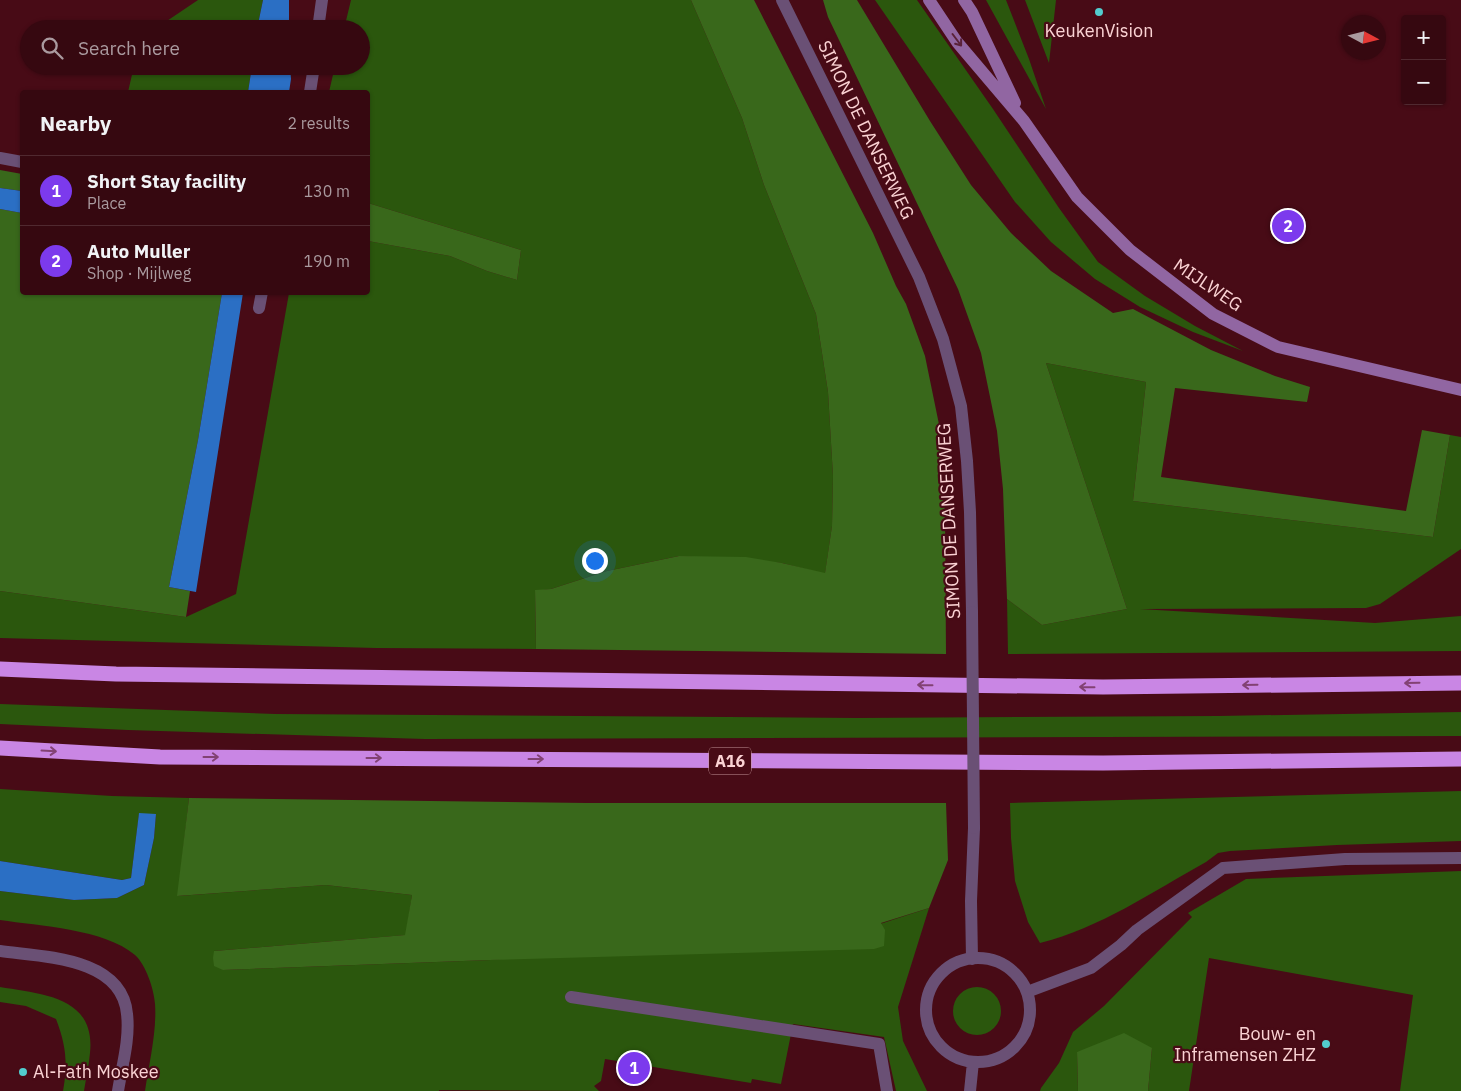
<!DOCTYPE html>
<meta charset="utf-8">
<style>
:root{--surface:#360810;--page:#41161e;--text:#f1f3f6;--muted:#aa9a9f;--line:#502930;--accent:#7c3aed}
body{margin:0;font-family:"IBM Plex Sans",sans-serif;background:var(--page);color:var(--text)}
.controls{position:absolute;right:15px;top:15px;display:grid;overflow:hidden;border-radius:5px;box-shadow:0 1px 4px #0004}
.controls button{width:45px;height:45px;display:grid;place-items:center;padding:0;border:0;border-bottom:1px solid var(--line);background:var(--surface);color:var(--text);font:25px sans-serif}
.compass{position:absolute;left:1341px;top:15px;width:45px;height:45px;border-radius:50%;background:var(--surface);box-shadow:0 1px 4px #0004;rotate:97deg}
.you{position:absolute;left:594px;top:560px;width:18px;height:18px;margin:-12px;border:4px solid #fff;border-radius:50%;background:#1a73e8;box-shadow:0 0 0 8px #1a73e833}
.badge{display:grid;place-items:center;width:32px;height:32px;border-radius:50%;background:var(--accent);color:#fff;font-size:16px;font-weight:700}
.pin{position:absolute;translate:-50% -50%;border:2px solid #fff;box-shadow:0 1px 5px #0006}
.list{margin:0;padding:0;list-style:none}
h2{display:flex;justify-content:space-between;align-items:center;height:65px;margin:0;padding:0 20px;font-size:21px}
h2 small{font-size:16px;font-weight:400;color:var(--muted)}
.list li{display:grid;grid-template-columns:32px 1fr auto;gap:15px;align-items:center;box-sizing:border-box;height:70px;padding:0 20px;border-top:1px solid var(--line)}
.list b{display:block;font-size:19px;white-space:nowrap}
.list p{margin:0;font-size:16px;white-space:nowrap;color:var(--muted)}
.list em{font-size:16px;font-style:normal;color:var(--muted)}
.icon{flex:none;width:28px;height:28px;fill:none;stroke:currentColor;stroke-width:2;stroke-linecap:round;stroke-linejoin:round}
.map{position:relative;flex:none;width:1461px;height:1091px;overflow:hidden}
.search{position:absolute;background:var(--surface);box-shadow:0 1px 4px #0004;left:20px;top:20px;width:350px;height:55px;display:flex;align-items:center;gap:12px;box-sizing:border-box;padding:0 18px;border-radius:28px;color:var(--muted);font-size:19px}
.panel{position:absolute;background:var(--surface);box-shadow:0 1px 4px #0004;left:20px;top:90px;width:350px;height:205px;border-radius:5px}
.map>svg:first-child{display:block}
.green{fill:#2b570d}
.forest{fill:#39681b}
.water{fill:#2b6fc4}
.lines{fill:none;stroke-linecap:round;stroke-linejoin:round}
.service{stroke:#6a5075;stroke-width:12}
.minor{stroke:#6a5075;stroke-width:12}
.tertiary{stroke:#6a5075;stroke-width:12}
.secondary{stroke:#9166a2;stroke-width:12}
.motorway{stroke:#c986e4;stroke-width:15}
.tertiary-bridge{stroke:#6a5075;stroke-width:12}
.oneway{stroke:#5a2239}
.oneway2{stroke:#824273}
.poi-dot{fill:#52cdce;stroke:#480b16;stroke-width:2}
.labels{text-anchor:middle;stroke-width:4.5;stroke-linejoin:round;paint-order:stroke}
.shield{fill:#480b16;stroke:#c5979b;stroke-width:1}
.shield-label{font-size:16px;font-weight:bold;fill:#fbd3d4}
.poi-label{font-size:18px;fill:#fbd3d4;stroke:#480b16}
.street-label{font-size:18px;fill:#fbd3d4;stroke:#480b16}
</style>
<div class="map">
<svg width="1461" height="1091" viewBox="0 0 1461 1091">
<rect width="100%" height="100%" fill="#480b16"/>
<!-- green -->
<path class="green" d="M 198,0 L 263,0 L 257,29 L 155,29 Z
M 351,0 L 691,0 L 742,118 L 764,185 L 816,314 L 828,392 L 833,476 L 832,526 L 825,574 L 782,563 L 679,556 L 607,571 L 551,589 L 535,591 L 536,649 L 376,648 L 0,638 L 0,591 L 186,617 L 236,594 L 289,293 L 368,292 L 368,241 L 450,256 L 487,271 L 517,280 L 521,250 L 368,203 L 368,92 L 329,92 L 335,66 L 361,66 L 361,29 L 344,29 Z
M 875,0 L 917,0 L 993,109 L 1059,208 L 1098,262 L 1145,296 L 1195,326 L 1243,351 L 1193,332 L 1140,307 L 1095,279 L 1051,242 L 1015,202 Z
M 986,0 L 1006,0 L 1029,59 L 1046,109 Z
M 1025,0 L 1056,0 L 1049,63 Z
M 134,66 L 252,66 L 248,92 L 128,92 Z
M 1046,363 L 1146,382 L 1133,501 L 1433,537 L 1450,435 L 1461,437 L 1461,549 L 1380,604 L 1366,608 L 1140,609 L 1375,623 L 1461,616 L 1461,651 L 1008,654 L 1007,599 L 1042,625 L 1127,609 Z
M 0,704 L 275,714 L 857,718 L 1218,716 L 1461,712 L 1461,736 L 425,739 L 128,730 L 0,724 Z
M 0,789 L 112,796 L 189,798 L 178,896 L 326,885 L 412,895 L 406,935 L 214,951 L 223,970 L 490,960 L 880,924 L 929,908 L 898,1007 L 903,1041 L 927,1091 L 896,1091 L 884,1037 L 793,1024 L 781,1084 L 752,1079 L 751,1083 L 605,1059 L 601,1081 L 594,1086 L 599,1091 L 439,1090 L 439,1091 L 145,1091 C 149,1064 157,1031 155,1004 C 154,989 146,965 135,955 C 105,929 39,926 0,920 L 0,891 L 74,900 L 117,898 L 144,885 L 154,838 L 156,814 L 139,814 L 131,878 L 122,880 L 0,861 Z
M 1461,791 L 1461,841 L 1337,845 L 1230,851 L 1218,853 L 1206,862 C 1152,892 1100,928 1040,943 L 1028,922 L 1015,881 L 1011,838 L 1010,803 Z
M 1461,871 L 1461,1091 L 1400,1091 L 1413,995 L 1209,958 L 1189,1091 L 1148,1091 L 1152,1048 L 1077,1052 L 1078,1091 L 1040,1091 L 1041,1088 L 1059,1063 L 1073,1032 L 1104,1006 L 1192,917 L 1188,913 L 1246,879 Z
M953 1011a24 24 0 1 1 48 0a24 24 0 1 1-48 0Z
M 0,987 C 41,994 96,996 90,1053 C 89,1065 86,1078 84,1091 L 63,1091 C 68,1064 66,1045 56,1019 L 26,1006 L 0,1002 Z"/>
<!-- forest -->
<path class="forest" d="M 691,0 L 754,0 L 873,233 L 896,286 L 906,304 L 925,356 L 942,439 L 945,515 L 946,654 L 536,649 L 535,590 L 551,589 L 607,571 L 679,556 L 746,557 L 782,563 L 825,573 L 832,526 L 833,476 L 828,392 L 816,314 L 764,185 L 742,118 Z
M 823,0 L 857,0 L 930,121 L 971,185 L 1011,233 L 1051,271 L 1113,313 L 1133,309 L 1211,350 L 1275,376 L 1310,387 L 1307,402 L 1175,388 L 1161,477 L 1406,511 L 1422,430 L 1450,435 L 1433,537 L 1133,501 L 1146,382 L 1046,363 L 1127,609 L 1042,625 L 1007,599 L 1003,489 L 997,431 L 981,353 L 958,289 L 828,17 Z
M 0,170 L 22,174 L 22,191 L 0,188 Z
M 368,203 L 521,250 L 517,280 L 487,271 L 450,256 L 368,241 Z
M 0,209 L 22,213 L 22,292 L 222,293 L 198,440 L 169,587 L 190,591 L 186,617 L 0,591 Z
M 189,798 L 587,803 L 946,803 L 948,860 L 929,908 L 881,923 L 885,930 L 884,946 L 874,949 L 490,960 L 223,970 L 214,966 L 213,958 L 214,951 L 405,935 L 412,895 L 326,885 L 177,896 Z
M 1124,1033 L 1152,1048 L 1148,1091 L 1078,1091 L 1077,1052 Z"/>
<!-- water -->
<path class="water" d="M 263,0 L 289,0 L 289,29 L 257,29 Z
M 252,66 L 290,66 L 291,79 L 289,92 L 248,92 Z
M 0,188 L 22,191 L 22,213 L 0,209 Z
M 222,293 L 243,293 L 196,592 L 169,587 L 198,440 Z
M 139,813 L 156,814 L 154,838 L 144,885 L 117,898 L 74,900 L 0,891 L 0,861 L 122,880 L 131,878 Z"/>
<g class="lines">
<!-- service -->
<path class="service" d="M 571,997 L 879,1044 L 887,1091"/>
<!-- minor -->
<path class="minor" d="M 318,29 L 322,0
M 310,92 L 314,66
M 0,158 L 22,162
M 259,308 L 262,292"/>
<!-- tertiary -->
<path class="tertiary" d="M 782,0 L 919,277 L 943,339 L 961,406 L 967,461 L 970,512 L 972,612
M 0,951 C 43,957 122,957 127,1014 C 130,1039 122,1066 118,1091
M926 1010a52 52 0 1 1 104 0a52 52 0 1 1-104 0Z
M 972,959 L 971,901 L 974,828
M 1027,992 L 1091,968 L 1121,945 L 1137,930 L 1223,868 L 1345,859 L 1461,858
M 970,1091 L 973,1062"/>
<!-- secondary -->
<path class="secondary" d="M 929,0 L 957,42 L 1024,121 L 1077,197 L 1130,250 L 1213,314 L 1278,347 L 1461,390
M 964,0 L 972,12 L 1015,103"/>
<!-- motorway -->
<path class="motorway" d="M 0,669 L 116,674 L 1103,687 L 1461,683
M 0,748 L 160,757 L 1103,763 L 1461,759"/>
<!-- tertiary-bridge -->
<path class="tertiary-bridge" d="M 972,612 L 974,828"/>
</g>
<!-- one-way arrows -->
<defs><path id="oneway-shaft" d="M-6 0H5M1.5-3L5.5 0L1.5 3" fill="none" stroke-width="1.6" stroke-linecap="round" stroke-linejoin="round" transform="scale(1.25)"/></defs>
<use class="oneway" href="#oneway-shaft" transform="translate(957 40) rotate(53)"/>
<g class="oneway2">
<use href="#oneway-shaft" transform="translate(1412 683) rotate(179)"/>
<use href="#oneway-shaft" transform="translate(925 685) rotate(-179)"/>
<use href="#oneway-shaft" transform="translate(1250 685) rotate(179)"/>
<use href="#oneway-shaft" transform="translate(1087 687) rotate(-179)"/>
<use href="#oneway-shaft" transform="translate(49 751) rotate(3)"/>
<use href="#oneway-shaft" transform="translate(211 757)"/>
<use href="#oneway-shaft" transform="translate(374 758)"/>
<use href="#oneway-shaft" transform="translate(536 759)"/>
</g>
<!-- markers -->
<g class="poi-dot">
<circle cx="1099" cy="12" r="5"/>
<circle cx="1326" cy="1044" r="5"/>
<circle cx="23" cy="1072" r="5"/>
</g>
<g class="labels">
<!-- shield labels -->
<rect class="shield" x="709" y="747.5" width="42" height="27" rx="4"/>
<g class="shield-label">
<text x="730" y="767">A16</text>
</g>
<!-- poi labels -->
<g class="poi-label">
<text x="1099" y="37">KeukenVision</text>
<text x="1316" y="1040" text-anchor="end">Bouw- en<tspan x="1316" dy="21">Inframensen ZHZ</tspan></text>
<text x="33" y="1078" text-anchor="start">Al-Fath Moskee</text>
</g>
<!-- street labels -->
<g class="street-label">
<text transform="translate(866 130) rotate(64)" y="6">SIMON DE DANSERWEG</text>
<text transform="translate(1208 285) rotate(34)" y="6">MIJLWEG</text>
<text transform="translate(949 521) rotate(-93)" y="6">SIMON DE DANSERWEG</text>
</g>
</g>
</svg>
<div class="controls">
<button>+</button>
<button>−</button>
</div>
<svg class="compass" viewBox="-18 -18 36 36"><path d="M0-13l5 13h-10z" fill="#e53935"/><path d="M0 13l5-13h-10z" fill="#aa9a9f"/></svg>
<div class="you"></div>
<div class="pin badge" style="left:634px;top:1068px">1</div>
<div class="pin badge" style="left:1288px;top:226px">2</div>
<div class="search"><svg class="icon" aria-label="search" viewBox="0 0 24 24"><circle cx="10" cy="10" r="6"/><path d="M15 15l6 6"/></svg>Search here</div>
<section class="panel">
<h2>Nearby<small>2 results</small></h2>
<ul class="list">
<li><span class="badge">1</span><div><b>Short Stay facility</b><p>Place</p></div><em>130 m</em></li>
<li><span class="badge">2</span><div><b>Auto Muller</b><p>Shop · Mijlweg</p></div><em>190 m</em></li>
</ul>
</section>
</div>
